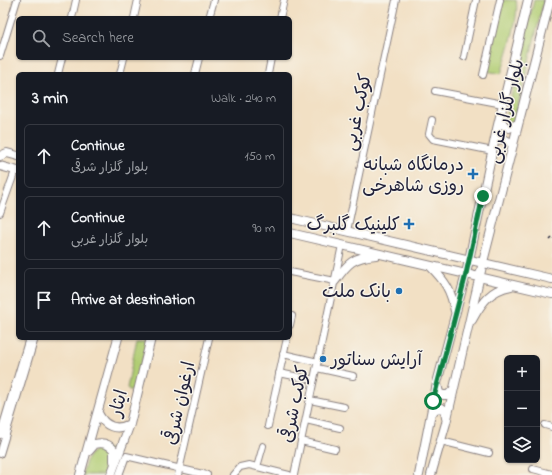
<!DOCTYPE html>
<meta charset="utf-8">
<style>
:root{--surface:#171b24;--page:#242831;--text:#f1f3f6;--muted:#9ea1a6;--line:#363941}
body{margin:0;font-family:"Indie Flower","Playpen Sans Arabic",sans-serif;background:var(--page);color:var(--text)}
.controls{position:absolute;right:12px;bottom:12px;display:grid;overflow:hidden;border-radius:6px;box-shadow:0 1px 3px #0004}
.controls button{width:36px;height:36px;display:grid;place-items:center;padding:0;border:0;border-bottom:1px solid var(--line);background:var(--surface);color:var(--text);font:20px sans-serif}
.stop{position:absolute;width:12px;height:12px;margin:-9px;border:3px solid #0b8043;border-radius:50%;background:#fff}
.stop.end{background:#0b8043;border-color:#fff;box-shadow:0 1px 4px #0008}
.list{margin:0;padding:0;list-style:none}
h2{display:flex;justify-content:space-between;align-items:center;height:52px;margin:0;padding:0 16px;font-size:17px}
h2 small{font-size:13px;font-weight:400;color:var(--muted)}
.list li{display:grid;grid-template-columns:26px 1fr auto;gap:12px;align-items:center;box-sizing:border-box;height:64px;margin:0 8px 8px;padding:0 8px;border:1px solid var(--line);border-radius:6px}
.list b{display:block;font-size:15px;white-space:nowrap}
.list p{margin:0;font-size:13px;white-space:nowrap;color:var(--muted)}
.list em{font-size:13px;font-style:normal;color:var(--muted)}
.icon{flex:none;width:22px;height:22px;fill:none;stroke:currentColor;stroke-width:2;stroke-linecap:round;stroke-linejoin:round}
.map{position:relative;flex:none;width:552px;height:475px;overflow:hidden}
.search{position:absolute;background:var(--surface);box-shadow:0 1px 3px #0004;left:16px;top:16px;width:276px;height:44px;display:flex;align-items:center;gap:10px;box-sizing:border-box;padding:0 14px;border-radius:6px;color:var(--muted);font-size:15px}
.panel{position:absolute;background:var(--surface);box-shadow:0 1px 3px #0004;left:16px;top:72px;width:276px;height:268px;border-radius:6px}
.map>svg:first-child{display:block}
.green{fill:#b1cd73;stroke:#6a7857}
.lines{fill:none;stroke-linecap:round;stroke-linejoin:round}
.minor-casing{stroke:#8a8180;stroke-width:8}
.major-casing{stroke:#8a8180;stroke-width:10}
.minor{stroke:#fff;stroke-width:6}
.major{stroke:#fff;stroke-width:8}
.rail{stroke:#22223b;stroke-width:1.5;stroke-dasharray:6 3;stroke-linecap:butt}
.route{stroke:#0b8043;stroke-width:5}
.poi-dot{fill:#1f6fb2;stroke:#f7f3e8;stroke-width:1.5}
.labels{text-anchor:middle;stroke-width:3;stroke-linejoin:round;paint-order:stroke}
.street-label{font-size:18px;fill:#22223b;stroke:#f7f3e8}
.poi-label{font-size:18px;fill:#22223b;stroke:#f7f3e8;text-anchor:end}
</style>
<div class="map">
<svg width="552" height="475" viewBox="0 0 552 475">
<rect width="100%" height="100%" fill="#f7f3e8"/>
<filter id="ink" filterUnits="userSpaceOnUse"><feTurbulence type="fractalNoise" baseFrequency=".025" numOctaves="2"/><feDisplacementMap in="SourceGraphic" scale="8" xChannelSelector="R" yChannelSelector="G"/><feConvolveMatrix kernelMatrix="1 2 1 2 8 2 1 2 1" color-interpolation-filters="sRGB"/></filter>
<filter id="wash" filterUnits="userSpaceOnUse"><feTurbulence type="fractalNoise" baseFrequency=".012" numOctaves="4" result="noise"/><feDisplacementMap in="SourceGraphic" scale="16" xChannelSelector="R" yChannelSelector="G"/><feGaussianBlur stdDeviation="0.9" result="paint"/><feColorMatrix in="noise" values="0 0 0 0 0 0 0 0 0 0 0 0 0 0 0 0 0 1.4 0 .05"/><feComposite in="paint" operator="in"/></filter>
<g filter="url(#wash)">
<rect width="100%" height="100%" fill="#f2e0c4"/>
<!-- green -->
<path class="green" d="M 503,0 L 516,0 C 520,17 506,57 501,74 L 487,71 Z
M 534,0 L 544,0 L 515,118 L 514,121 L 510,122 L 507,121 L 506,118 Z
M 137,338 L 147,338 L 146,344 L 135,390 L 129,390 L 127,388 Z
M 101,446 L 110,450 L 111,462 L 107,475 L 82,475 C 86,461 87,453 101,446 Z"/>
</g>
<g filter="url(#ink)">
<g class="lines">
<!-- minor casing -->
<g class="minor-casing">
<path id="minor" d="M 72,18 L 76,0
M 134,18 L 138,0
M 209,18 L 214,0
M 280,18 L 284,0
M 0,56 L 17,0
M 464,57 L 476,0
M 58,74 L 62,58
M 120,74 L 124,58
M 195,74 L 199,58
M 268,74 L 271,58
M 483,75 L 500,0
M 435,91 L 503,104
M 432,120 L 429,134 L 433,139 L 493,151
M 0,213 L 15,171
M 347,231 L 396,0
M 290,272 L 335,281
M 290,325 L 292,316
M 283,354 L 318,362
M 317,368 L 353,376
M 279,373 L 314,380
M 310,400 L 344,407
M 306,420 L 340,428
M 545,425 L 552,427
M 268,426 L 287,338
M 0,435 L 29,338
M 301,441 L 335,449
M 441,441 L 489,453
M 0,454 L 35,338
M 257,467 L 263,446
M 533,469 L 552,474
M 119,475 L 126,456 L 207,475
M 178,475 L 209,338
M 233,475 L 240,467 L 249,465 L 289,475
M 294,475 L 342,245"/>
</g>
<!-- major casing -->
<g class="major-casing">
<path id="major" d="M 500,117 C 502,123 503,126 509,128 L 518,124
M 495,141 C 502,138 507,139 513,145
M 0,156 L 7,153 L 18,156
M 0,166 L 18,171
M 290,218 L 552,279
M 290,233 L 552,294
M 430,266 C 445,281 451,290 455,311
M 335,281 C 348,263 353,257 376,255
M 472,320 C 482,302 490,290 511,286
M 437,384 L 439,393 L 443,395 L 448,395 L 453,390
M 98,413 C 105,427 116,431 130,424
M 431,415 L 435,409 L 442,408 L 445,411 L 446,418
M 89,451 L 95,444 C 103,442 109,444 114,450 L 114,461
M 80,475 L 118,338
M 111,475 L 130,424 L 151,338
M 419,475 L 437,383 L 466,274 L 497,129 L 528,0
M 431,475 L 446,423 L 483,262 L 550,0"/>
</g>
<!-- minor -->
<use href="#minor" class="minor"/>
<!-- major -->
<use href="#major" class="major"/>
<!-- rail -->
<path class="rail" d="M 550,240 L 552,238"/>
</g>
</g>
<g class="lines" filter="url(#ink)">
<!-- route -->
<path class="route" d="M 433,401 L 466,274 L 483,196"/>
</g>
<!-- markers -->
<g class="poi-dot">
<path d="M471 168h4v4h4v4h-4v4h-4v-4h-4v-4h4z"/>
<path d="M407 218h4v4h4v4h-4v4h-4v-4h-4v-4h4z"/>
<circle cx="399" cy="291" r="4"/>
<circle cx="323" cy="359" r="4"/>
</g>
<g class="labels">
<!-- street labels -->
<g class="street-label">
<text transform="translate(505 111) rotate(-76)" y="6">بلوار گلزار غربی</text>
<text transform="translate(357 112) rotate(-78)" y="6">کوکب غربی</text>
<text transform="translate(118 403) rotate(-75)" y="6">ایثار</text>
<text transform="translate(179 403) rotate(-77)" y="6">ارغوان شرقی</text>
<text transform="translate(294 404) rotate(-78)" y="6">کوکب شرقی</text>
</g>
<!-- poi labels -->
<g class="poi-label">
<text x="464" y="170">درمانگاه شبانه<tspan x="464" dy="21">روزی شاهرخی</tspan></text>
<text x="400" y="230">کلینیک گلبرگ</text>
<text x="391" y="297">بانک ملت</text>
<text x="331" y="365" text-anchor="start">آرایش سناتور</text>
</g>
</g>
</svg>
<div class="controls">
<button>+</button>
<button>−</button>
<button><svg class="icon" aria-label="layers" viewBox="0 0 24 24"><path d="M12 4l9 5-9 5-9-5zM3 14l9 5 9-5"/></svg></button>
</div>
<div class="stop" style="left:433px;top:401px"></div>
<div class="stop end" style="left:483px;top:196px"></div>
<div class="search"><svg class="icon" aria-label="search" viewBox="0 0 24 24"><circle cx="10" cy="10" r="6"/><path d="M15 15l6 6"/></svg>Search here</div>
<section class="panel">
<h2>3 min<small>Walk · 240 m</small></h2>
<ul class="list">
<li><svg class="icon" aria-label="ahead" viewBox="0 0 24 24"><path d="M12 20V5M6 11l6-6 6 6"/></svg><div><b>Continue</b><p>بلوار گلزار شرقی</p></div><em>150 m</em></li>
<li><svg class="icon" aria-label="ahead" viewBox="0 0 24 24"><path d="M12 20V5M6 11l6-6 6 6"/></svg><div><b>Continue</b><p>بلوار گلزار غربی</p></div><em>90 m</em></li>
<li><svg class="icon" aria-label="arrive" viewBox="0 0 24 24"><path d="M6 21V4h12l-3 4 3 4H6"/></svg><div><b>Arrive at destination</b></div></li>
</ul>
</section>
</div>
